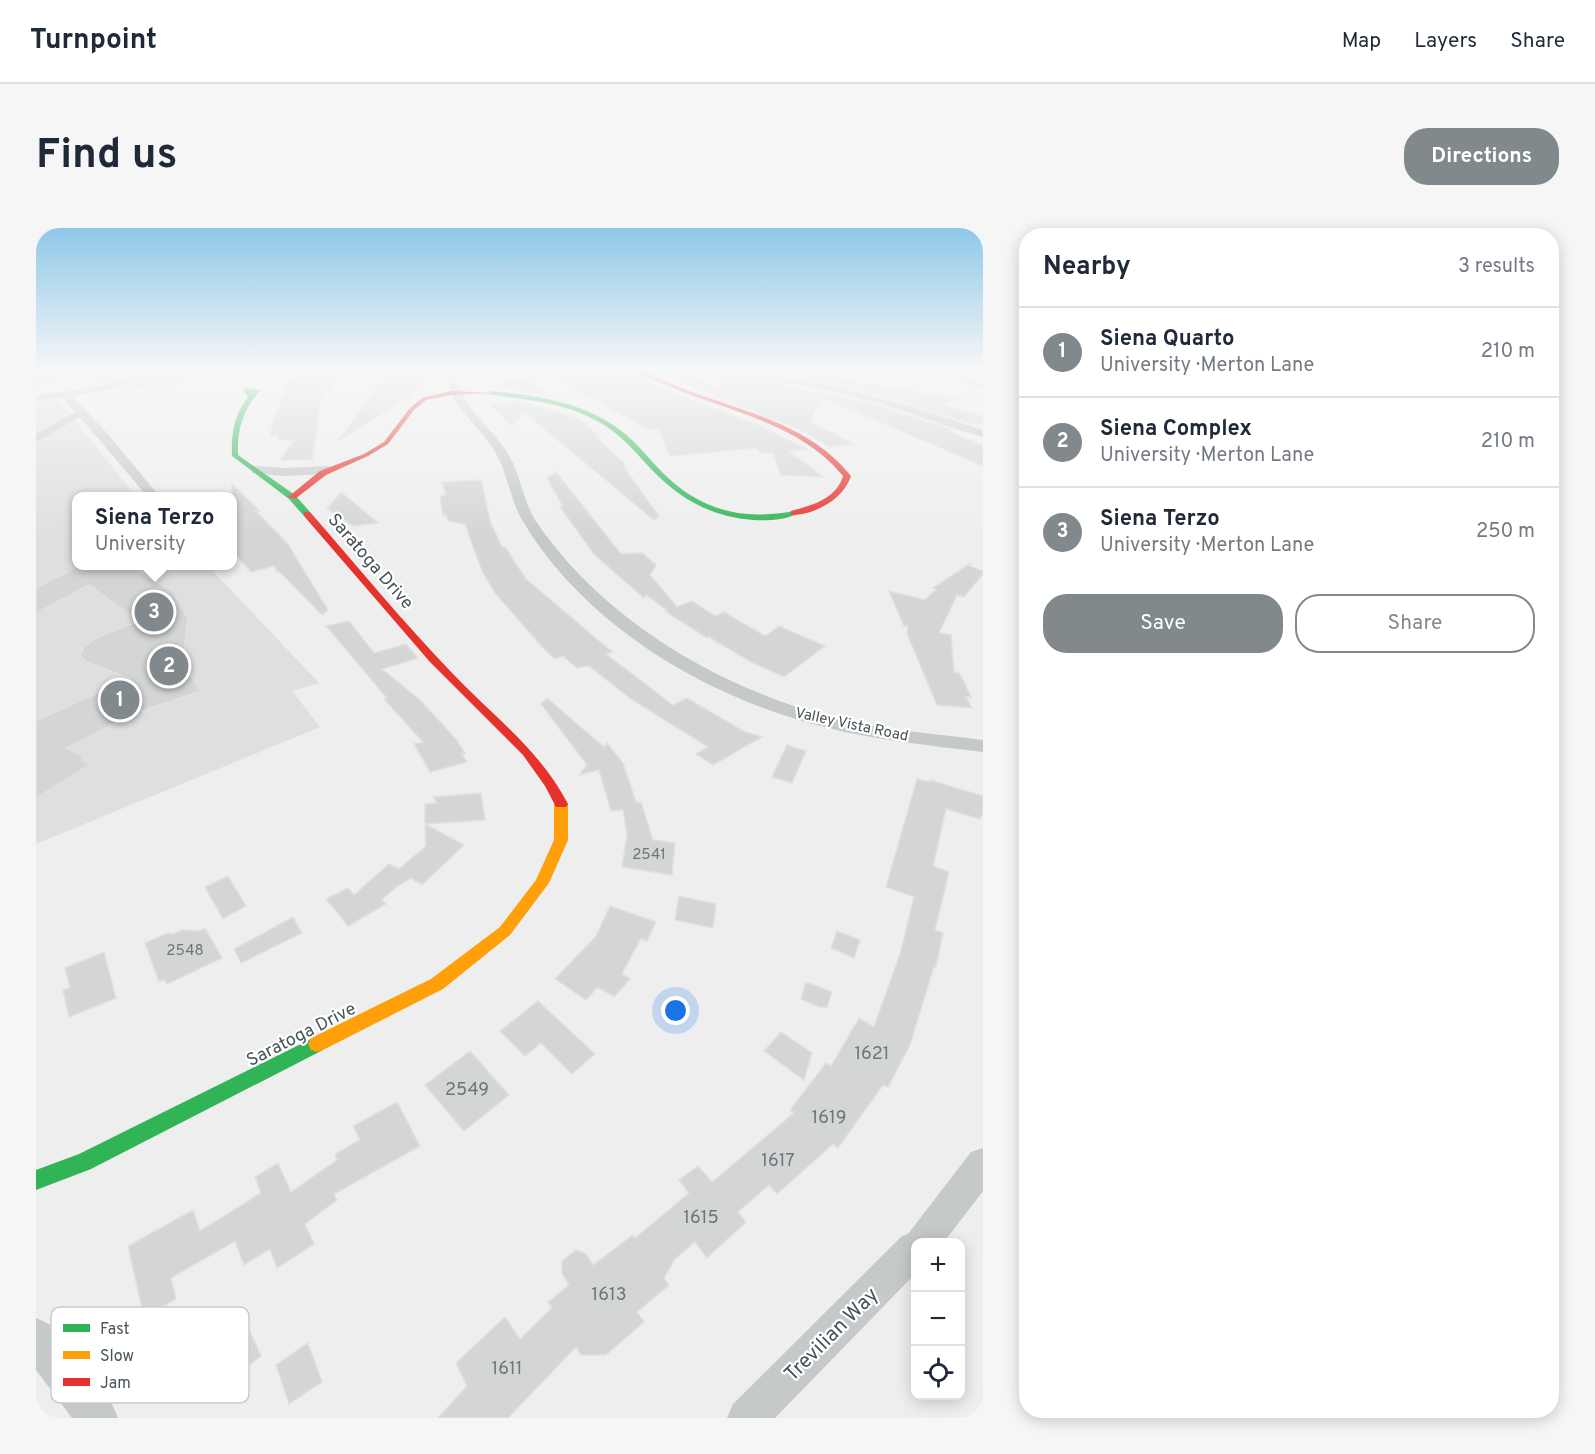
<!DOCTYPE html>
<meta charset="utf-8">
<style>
:root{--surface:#fff;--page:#f6f6f7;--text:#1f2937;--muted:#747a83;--line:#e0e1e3;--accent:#81898d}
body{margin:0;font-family:Overpass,sans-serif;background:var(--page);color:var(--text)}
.controls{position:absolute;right:18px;bottom:18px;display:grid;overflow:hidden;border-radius:12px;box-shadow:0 3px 15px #0003}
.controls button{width:54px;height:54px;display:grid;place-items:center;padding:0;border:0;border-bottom:2px solid var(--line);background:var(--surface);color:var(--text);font:30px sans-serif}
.you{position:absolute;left:640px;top:783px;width:21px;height:21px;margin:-15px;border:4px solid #fff;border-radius:50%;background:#1a73e8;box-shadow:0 0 0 9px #1a73e833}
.badge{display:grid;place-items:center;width:39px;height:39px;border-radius:50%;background:var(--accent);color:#fff;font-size:20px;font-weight:700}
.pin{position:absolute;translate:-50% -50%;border:3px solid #fff;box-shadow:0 2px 6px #0006}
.popup{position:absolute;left:36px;top:264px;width:165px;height:78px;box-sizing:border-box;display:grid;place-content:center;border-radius:12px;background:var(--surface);filter:drop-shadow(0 2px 4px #0005);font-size:20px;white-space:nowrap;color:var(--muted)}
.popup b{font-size:22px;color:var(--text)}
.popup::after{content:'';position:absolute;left:50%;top:100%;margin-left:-12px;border:12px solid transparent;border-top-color:var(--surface)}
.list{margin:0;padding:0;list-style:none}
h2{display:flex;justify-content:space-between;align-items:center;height:78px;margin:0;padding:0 24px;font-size:26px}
h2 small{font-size:20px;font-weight:400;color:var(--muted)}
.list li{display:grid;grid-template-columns:39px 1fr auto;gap:18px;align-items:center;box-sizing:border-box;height:90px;padding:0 24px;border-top:2px solid var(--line)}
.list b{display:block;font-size:22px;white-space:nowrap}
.list p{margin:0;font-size:20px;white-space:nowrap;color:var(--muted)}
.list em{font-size:20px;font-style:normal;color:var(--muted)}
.actions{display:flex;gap:12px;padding:18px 24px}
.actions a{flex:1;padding:14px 0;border:2px solid var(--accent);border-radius:24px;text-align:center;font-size:21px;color:var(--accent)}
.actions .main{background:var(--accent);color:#fff}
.icon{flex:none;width:33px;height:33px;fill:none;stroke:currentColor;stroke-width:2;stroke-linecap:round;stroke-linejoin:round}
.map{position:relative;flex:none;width:947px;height:1190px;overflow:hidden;border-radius:24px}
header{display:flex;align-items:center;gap:36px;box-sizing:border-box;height:84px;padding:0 30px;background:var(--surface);border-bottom:2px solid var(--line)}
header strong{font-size:28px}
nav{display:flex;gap:33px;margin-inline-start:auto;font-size:21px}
.intro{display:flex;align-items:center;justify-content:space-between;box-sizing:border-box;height:144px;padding:0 36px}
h1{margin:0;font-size:42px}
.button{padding:15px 27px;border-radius:24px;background:var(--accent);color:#fff;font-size:21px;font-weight:700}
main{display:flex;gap:36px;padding:0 36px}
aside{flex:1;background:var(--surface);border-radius:24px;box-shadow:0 3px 15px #0003}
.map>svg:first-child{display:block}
.education{fill:#e0dfdf}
.building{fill:#d4d6d6;stroke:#dfe0e1;stroke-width:1.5}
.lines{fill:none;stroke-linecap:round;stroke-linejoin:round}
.street{fill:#c5c9ca;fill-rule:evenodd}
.fast{fill:#30b455;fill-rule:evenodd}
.slow{fill:#ff9f0a;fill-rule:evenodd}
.jam{fill:#e5322d;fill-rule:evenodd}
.labels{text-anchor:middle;stroke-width:4.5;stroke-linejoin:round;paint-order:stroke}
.far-street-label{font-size:15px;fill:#465359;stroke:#fff}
.number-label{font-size:15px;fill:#6b757a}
.street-label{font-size:18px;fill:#465359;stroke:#fff}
.near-number-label{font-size:18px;fill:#6b757a}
.near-street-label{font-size:21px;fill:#465359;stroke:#fff}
.key{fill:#fff;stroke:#c8cbcd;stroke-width:1.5}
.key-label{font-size:16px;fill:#465359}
</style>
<header>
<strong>Turnpoint</strong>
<nav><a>Map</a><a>Layers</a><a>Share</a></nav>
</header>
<div class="intro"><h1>Find us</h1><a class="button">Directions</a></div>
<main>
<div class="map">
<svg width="947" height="1190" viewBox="0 0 947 1190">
<rect width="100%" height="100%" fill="#eee"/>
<!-- education -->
<path class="education" d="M 0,172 L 22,172 L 100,268 L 40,268 L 40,338 L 172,338 L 283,455 L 256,463 L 284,499 L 0,616 Z"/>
<!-- building -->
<path class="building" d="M 59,143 L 106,143 L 64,156 L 58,155 Z
M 127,143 L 170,143 L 125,162 L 88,159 Z
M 269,143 L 302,143 L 296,162 L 286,163 L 276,232 L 244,232 L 258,212 L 242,212 L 243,208 L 234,208 L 238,191 L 253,153 Z
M 353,143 L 377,143 L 387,156 L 366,174 L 303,212 Z
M 548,143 L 593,143 L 610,154 L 722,197 L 771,221 L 753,223 L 787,249 L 745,247 L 737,225 L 726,225 L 720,220 L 634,228 L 622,200 L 614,202 L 513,147 Z
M 743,143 L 801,150 L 923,171 L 904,176 L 947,188 L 947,194 L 937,196 L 825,162 L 742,146 Z
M 493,150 L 515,168 L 462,159 L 454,155 Z
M 635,150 L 662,150 L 679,161 L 681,151 L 740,156 L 837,176 L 916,202 L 912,203 L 947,217 L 947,238 L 786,169 L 774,194 L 818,216 L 793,219 L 771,205 Z
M 485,174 L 542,190 L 565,210 L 561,210 L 587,234 L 590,242 L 623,288 L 618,292 L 489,185 L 476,197 L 452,176 Z
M 520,244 L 585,326 L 606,325 L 620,337 L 614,347 L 641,379 L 656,373 L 679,388 L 688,384 L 729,408 L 743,398 L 789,418 L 748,449 L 715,434 L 673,409 L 671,410 L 629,383 L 631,382 L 610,367 L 608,370 L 558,326 L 524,279 L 527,279 L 511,250 Z
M 445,252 L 455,296 L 466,319 L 469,319 L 490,351 L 576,424 L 570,426 L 637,477 L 651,470 L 707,503 L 726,509 L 677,537 L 660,526 L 672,519 L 595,471 L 553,438 L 541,440 L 527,428 L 519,431 L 509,422 L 459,365 L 446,343 L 429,296 L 412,293 L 410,287 L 407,287 L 404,268 L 410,267 L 406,254 Z
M 196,256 L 224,283 L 220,283 L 252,316 L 292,382 L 286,387 L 244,344 L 241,344 L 238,338 L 215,344 L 196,322 Z
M 305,264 L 342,295 L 317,298 L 291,281 Z
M 935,335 L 933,338 L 947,343 L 947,346 L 928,369 L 921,367 L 903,405 L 915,407 L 918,444 L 923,445 L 928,454 L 935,469 L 930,469 L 936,480 L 901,477 L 871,406 L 872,398 L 868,398 L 853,363 L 889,372 L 900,361 L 897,360 Z
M 43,338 L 95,338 L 137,364 L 152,391 L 146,435 L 165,463 L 102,484 L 30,520 L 49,530 L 45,532 L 53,537 L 0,570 L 0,493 L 94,450 L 53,435 L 44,428 L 48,419 L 60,410 L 103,393 L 53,357 L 0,385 L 0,360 Z
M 313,393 L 338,425 L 370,416 L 382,430 L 346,441 L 383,471 L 419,510 L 429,525 L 426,526 L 431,534 L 394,544 L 378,516 L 387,514 L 348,471 L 351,470 L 290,398 Z
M 511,470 L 568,519 L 571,515 L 587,535 L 600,574 L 605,574 L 617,612 L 639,615 L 636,647 L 586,639 L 591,607 L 587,582 L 575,583 L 563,542 L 543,547 L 551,537 L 505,476 Z
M 751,517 L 770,523 L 756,555 L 736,549 Z
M 881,551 L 894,554 L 894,552 L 947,568 L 947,589 L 945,588 L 944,591 L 910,581 L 897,638 L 913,644 L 899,702 L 907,705 L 900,739 L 898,738 L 874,817 L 852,859 L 847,857 L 802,920 L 797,916 L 741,966 L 733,957 L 702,984 L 710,994 L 671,1030 L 659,1014 L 639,1031 L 628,1050 L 633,1057 L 601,1084 L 608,1094 L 570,1127 L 545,1127 L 540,1119 L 472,1190 L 402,1190 L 431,1158 L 420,1135 L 469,1089 L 484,1111 L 516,1080 L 512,1074 L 533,1057 L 526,1045 L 526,1033 L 540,1022 L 549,1025 L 557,1037 L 597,1007 L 599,1010 L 653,965 L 643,952 L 662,938 L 676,954 L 758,885 L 754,882 L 790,835 L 795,838 L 823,790 L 838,799 L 864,726 L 878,669 L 850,659 Z
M 445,565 L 449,592 L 389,596 L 389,576 L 401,575 L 397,569 Z
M 389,596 L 428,617 L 386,657 L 375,650 L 363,657 L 346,671 L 350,676 L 312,698 L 290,671 L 312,660 L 318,667 L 353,636 L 363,641 L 390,618 Z
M 192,648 L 210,678 L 187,691 L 169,659 Z
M 643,668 L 680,676 L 677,700 L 639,692 Z
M 574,678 L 620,694 L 611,713 L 605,710 L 586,746 L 594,751 L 578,769 L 562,759 L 550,772 L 519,751 L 560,708 Z
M 257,689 L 266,705 L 205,735 L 198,721 Z
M 169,700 L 186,730 L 131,756 L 128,751 L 123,754 L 109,715 L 132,705 L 137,706 L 146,702 L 163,703 Z
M 801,703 L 824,712 L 818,730 L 795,720 Z
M 68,724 L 80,770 L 33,789 L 27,762 L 34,760 L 29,740 Z
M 770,754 L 796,764 L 791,779 L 783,779 L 765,771 Z
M 502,773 L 559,826 L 536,846 L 505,815 L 489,828 L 464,803 Z
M 745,804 L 776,825 L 768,852 L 728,823 Z
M 434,823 L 473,867 L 428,903 L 389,857 Z
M 361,874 L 384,918 L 298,966 L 301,972 L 269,996 L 278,1016 L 241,1040 L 234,1021 L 208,1037 L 199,1013 L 135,1050 L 140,1071 L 108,1090 L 92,1018 L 157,982 L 164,1003 L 225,965 L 219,949 L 242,935 L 255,964 L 301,932 L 299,926 L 324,912 L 317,898 Z
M 207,1088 L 225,1128 L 193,1153 L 176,1111 Z
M 272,1115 L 286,1154 L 253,1176 L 240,1137 Z"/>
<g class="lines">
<!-- street -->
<path class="street" d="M 24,143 L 36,143 L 0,158 L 0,152 Z
M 113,143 L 125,143 L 79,160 L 37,169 L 71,205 L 123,268 L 111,268 L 44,189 L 0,214 L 0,206 L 39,184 L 27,170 L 0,173 L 0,167 L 61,159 Z
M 410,143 L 418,143 C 426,183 455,196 474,229 C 485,249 487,272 499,292 C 565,390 678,457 790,488 C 841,502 895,505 947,512 L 947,524 C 891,517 835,512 781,497 C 666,467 546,395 485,290 C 475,272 472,250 463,231 C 447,198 413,182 410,143 Z
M 602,143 C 634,143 667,140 698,143 C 784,150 867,174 947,202 L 947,209 C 910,199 874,184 838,174 C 761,153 685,145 606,147 Z
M 903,143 L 914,143 L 947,156 L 947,162 Z
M 220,238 L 248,240 L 292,238 L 298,242 L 292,246 L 248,248 L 216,245 L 216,239 Z
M 947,920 L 947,963 L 908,1014 L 879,1014 L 879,1046 L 739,1190 L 691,1190 L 697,1176 L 866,1008 L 872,1006 L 935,924 Z
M 0,1090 L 13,1096 L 42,1135 L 76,1176 L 82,1190 L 36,1190 L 0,1142 Z"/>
<!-- fast -->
<path class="fast" d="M 210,160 L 225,162 C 207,181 201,201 202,227 L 259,267 L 274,284 L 274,288 L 268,288 L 253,271 L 196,228 C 195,206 198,187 212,169 L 207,162 Z
M 454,163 C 496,167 541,173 577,197 C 596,209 609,226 624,242 C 663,282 704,293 758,283 L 762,285 C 751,292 731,293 717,292 C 677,289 645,272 617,243 C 600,225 585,206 563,194 C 529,174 490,172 452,166 Z
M 281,808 L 287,810 L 290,816 L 287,822 L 55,941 L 0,962 L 0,942 L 43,926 Z"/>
<!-- slow -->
<path class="slow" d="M 525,572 L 532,576 L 532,612 L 513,655 L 474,707 L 407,761 L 287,822 L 281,824 L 275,822 L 272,816 L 275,810 L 395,751 L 464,699 L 500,652 L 518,612 L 518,576 Z"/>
<!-- jam -->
<path class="jam" d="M 598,143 L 605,143 C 624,150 642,159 661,166 C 716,185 777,200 815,248 C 808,271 779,287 755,287 L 755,283 C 777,277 800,271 807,248 C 763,194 689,183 628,156 C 618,152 607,148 598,143 Z
M 415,163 L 457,165 L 415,167 L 390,172 L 378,182 L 352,216 L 332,228 L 290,247 L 259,271 L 252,269 L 284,243 L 328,226 L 348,214 L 374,180 L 386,170 Z
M 268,284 L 274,284 C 321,338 367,394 417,446 C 458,489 504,522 532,576 L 530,579 L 520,579 L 509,558 L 487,527 L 394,434 L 268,288 Z"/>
</g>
<!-- sky -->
<linearGradient id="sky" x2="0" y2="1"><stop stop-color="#8fc8e8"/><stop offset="0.46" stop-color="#f7f7f7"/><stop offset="1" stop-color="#f7f7f7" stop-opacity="0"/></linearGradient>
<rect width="947" height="309" fill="url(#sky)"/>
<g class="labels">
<!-- far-street labels -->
<g class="far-street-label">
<text transform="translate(816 496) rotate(12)" y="5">Valley Vista Road</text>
</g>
<!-- number labels -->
<g class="number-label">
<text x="613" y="631">2541</text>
<text x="149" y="727">2548</text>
</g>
<!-- street labels -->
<g class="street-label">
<text transform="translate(335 333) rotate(49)" y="6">Saratoga Drive</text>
<text transform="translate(265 806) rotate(-27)" y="6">Saratoga Drive</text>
</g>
<!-- near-number labels -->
<g class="near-number-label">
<text x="836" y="831">1621</text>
<text x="431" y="867">2549</text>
<text x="793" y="895">1619</text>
<text x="742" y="938">1617</text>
<text x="665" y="995">1615</text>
<text x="573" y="1072">1613</text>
<text x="471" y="1146">1611</text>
</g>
<!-- near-street labels -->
<g class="near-street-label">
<text transform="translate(795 1106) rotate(-45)" y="7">Trevilian Way</text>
</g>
</g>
<!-- legend -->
<rect x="15" y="1079" width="198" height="96" rx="9" class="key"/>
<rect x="27" y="1096" width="27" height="8" fill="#30b455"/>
<rect x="27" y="1123" width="27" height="8" fill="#ff9f0a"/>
<rect x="27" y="1150" width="27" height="8" fill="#e5322d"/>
<g class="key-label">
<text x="64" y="1106">Fast</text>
<text x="64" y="1133">Slow</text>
<text x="64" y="1160">Jam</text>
</g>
</svg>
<div class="controls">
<button>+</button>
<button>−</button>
<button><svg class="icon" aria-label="locate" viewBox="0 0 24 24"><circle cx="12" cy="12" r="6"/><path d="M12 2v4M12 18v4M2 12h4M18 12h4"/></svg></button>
</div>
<div class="you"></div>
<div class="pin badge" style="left:84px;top:472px">1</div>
<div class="pin badge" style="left:133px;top:438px">2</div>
<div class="pin badge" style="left:118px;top:384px">3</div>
<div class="popup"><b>Siena Terzo</b>University</div>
</div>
<aside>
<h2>Nearby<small>3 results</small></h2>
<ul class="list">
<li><span class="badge">1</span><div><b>Siena Quarto</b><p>University · Merton Lane</p></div><em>210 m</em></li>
<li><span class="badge">2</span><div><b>Siena Complex</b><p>University · Merton Lane</p></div><em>210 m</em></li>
<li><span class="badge">3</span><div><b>Siena Terzo</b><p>University · Merton Lane</p></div><em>250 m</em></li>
</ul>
<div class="actions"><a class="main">Save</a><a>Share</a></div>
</aside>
</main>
